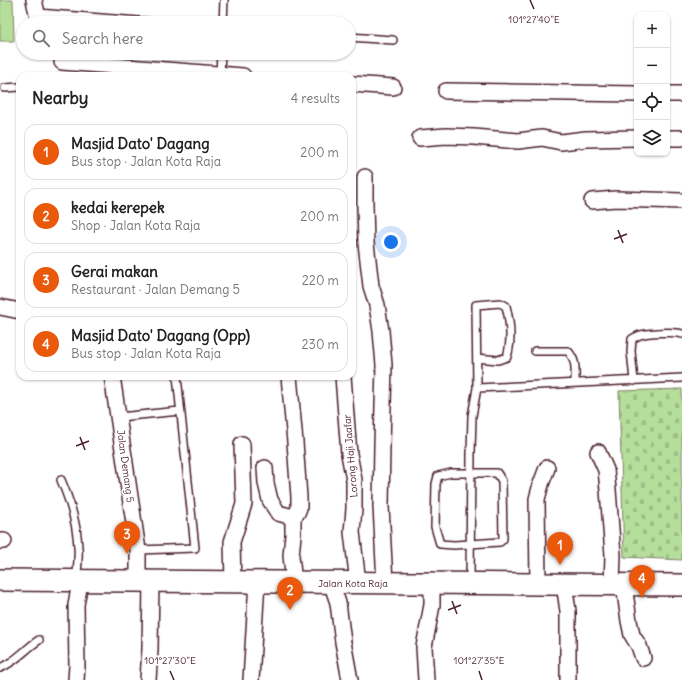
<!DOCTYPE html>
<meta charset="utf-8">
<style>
:root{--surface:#fff;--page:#f2f2f2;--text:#222;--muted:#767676;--line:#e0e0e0;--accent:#ea580c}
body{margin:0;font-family:Delius,sans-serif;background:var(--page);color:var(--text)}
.controls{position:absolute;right:12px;top:12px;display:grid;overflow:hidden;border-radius:8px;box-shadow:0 1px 3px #0004}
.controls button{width:36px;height:36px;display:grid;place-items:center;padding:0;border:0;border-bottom:1px solid var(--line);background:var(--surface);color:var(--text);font:20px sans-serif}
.you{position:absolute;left:391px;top:242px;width:14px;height:14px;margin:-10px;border:3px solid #fff;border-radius:50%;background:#1a73e8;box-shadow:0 0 0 6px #1a73e833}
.badge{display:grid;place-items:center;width:26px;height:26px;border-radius:50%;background:var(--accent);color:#fff;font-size:13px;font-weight:700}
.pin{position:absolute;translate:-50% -33px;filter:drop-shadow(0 1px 2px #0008)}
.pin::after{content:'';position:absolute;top:21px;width:14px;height:12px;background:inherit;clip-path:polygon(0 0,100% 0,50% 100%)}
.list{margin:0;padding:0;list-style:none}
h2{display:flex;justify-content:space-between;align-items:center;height:52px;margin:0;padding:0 16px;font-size:17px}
h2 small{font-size:13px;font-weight:400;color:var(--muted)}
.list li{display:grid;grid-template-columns:26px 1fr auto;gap:12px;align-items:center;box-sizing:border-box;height:56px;margin:0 8px 8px;padding:0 8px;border:1px solid var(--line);border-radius:12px}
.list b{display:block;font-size:15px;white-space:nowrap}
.list p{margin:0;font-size:13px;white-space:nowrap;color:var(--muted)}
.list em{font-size:13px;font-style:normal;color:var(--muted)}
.icon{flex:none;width:22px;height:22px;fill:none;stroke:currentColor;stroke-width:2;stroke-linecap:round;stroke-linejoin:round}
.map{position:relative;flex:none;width:682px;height:680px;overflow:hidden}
.search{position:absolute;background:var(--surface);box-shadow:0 1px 3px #0004;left:16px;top:16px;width:340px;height:44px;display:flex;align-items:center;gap:10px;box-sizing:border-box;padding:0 14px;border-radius:22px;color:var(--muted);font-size:15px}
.panel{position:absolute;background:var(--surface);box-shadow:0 1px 3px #0004;left:16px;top:72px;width:340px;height:308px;border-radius:12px}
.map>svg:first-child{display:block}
.cemetery{fill:url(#cemetery-stones);stroke:#807e63}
.park{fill:#b5de9b;stroke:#807e63}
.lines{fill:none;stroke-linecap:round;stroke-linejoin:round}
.service-casing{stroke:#4a1f2b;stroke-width:10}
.minor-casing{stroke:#4a1f2b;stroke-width:18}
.secondary-casing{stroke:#4a1f2b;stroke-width:24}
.service{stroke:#fff;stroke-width:7}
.minor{stroke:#fff;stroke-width:15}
.secondary{stroke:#fff;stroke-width:21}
.ticks{fill:none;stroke:#4a1f2b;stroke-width:1.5}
.labels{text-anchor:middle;stroke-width:3.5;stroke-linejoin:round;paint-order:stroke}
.street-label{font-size:10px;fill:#4a1f2b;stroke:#fff}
.ticks-label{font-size:10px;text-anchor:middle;fill:#4a1f2b;stroke:#fff;stroke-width:3.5;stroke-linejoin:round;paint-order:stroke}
</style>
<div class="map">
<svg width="682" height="680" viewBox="0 0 682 680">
<defs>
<pattern id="cemetery-stones" width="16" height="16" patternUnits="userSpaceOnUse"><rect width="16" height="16" fill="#b5de9b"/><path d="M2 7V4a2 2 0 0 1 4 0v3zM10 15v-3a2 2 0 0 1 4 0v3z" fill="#9dbe86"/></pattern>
</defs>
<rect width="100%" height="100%" fill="#fff"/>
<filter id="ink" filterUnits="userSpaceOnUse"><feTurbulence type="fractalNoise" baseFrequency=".025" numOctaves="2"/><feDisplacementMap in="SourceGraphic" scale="8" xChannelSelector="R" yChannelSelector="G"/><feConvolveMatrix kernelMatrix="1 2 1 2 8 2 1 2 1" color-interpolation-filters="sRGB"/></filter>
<g filter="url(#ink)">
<!-- cemetery -->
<path class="cemetery" d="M 682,389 L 682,560 L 624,557 L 619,391 Z"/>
<!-- park -->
<path class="park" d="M 0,0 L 13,0 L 14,41 L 0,41 Z"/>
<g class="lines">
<!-- service casing -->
<g class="service-casing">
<path id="service" d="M 38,13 L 165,23
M 223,23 L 224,0
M 349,37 L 393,40
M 220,74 L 221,53
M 5,88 L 20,87
M 535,351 L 568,351 C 577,361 575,370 575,383
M 634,381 L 631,351 L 632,339 C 634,338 637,336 640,335 C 647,333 675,331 682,334
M 477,388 L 682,378
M 119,417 L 180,411
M 451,473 L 497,473 L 502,481 L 503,539 L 500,542 L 454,545 L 440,544 L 435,527 L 436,484 L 438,476 Z
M 61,480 C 70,501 77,524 78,547 C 79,557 77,568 77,578
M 138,550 L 195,548 L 177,376
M 470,581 L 471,453 L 472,416 L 477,388 L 476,305 L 500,303 L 506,306 C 510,322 512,341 507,357 L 498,360 L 477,358
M 0,668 C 16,662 25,649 39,640"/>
</g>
<!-- minor casing -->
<g class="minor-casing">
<path id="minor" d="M 34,0 L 37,13 L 42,23
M 62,62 L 243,76
M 352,84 L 393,87
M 446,91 L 637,94
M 667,94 L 682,94
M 420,138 L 446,136 L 474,137 L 518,141 L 542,138 L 561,142 L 586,139 L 637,138
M 667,138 L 682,138
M 365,177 L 365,205 L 366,243 L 371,286 L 377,305 L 381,331 L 384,365 L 382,446 L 381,506 L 385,583
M 592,201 L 616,199 L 682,201
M 0,307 L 20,311
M 112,376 L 138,550 L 138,581
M 289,376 L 295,442 L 299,497 L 299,508 L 297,513 L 293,517
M 343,376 L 349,454 L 354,480 L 354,509 L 352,532 L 358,583
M 598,452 L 606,470 L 608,490 L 613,555 L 612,585
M 265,468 L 266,483 L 270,500 L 278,513 L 293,517 L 293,535 L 291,556 L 294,582
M 0,541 L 4,541
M 233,582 L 232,542 L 244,504 L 242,444
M 331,582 L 338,603 L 343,642 L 350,680
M 538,584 L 537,499 L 541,484 L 547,468
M 564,584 L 568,611 L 568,680
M 624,585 L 629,621 L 632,635 L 639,646 L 643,658
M 76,680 L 77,666 L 76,605 L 80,581
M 148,680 L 150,649 L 151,581
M 251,680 L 257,582
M 426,680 L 424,647 L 432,605 L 432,583"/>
</g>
<!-- secondary casing -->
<g class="secondary-casing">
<path id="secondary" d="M 0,580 L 682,585"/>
</g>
<!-- service -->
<use href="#service" class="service"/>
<!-- minor -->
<use href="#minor" class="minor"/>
<!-- secondary -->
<use href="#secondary" class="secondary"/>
</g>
</g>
<!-- ticks -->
<path class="ticks" d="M 530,0 L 534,9M 618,230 L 623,243M 614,239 L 627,234M 80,437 L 85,450M 76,446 L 89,441M 452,601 L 457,614M 448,610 L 461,605M 170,671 L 174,680M 479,671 L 482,680"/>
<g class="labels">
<!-- street labels -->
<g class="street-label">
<text transform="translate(350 456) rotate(-95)" y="4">Lorong Haji Jaafar</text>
<text transform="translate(126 466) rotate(82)" y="4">Jalan Demang 5</text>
<text x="353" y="587">Jalan Kota Raja</text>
</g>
</g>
<g class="ticks-label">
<text x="534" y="23">101°27'40"E</text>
<text x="170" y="664">101°27'30"E</text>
<text x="479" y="664">101°27'35"E</text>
</g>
</svg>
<div class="controls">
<button>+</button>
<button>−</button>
<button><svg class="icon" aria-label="locate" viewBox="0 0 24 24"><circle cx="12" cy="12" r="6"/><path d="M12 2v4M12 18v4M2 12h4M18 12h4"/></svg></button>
<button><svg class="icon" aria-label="layers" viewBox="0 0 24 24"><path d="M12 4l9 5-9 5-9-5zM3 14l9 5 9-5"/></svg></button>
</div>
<div class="you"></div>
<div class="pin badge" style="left:560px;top:565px">1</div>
<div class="pin badge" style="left:290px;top:610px">2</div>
<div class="pin badge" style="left:127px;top:554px">3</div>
<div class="pin badge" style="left:642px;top:598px">4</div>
<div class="search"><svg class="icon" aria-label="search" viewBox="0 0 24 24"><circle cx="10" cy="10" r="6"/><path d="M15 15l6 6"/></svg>Search here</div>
<section class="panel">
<h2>Nearby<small>4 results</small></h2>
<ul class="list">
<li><span class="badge">1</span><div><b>Masjid Dato' Dagang</b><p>Bus stop · Jalan Kota Raja</p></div><em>200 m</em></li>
<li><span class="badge">2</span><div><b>kedai kerepek</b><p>Shop · Jalan Kota Raja</p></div><em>200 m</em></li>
<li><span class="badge">3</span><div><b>Gerai makan</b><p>Restaurant · Jalan Demang 5</p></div><em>220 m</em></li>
<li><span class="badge">4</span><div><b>Masjid Dato' Dagang (Opp)</b><p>Bus stop · Jalan Kota Raja</p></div><em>230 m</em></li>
</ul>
</section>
</div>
